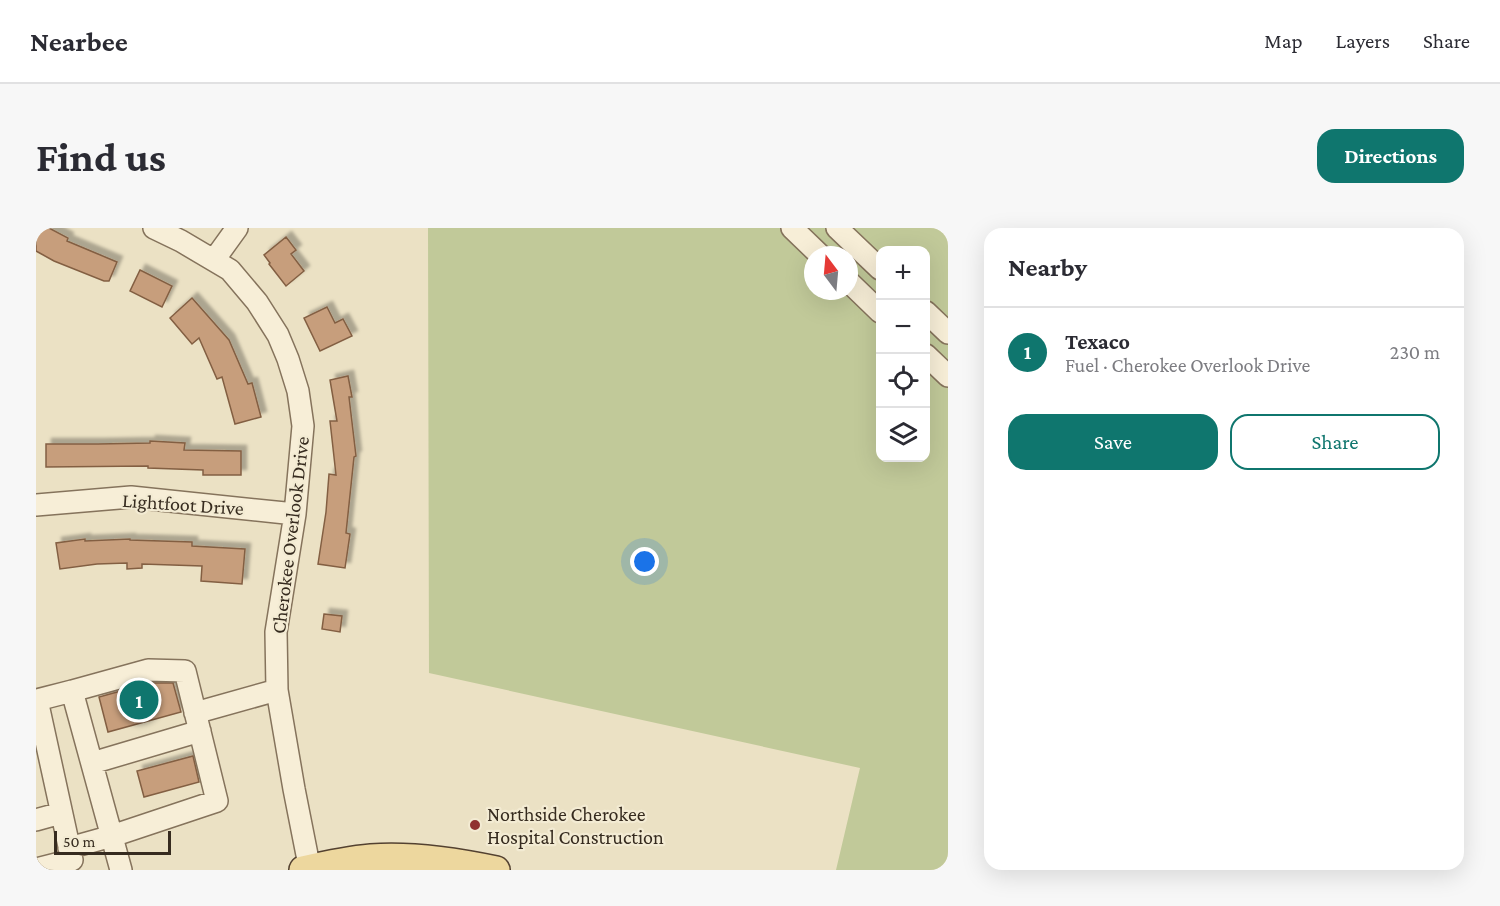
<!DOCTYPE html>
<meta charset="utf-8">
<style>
:root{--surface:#fff;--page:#f7f7f7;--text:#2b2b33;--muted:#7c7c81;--line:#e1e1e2;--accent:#0f766e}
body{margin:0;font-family:"Crimson Pro",serif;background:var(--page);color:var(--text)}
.controls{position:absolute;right:18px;top:18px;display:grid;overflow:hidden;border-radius:12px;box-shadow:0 6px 24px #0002}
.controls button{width:54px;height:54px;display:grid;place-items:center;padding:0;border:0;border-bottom:2px solid var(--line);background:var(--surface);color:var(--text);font:30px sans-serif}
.compass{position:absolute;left:768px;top:18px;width:54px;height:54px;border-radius:50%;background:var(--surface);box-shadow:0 6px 24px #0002;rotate:344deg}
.scale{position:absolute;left:18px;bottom:15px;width:117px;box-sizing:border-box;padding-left:6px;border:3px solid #362b1f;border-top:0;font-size:16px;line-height:21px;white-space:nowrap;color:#362b1f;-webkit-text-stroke:4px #f3ebd3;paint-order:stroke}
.you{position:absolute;left:609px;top:334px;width:21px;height:21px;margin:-15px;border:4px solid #fff;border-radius:50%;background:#1a73e8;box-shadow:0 0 0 9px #1a73e833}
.badge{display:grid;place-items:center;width:39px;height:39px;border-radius:50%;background:var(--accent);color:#fff;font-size:20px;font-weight:700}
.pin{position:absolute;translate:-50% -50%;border:3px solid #fff;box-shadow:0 2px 6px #0006}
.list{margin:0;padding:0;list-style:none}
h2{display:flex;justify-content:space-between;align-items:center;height:78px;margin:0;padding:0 24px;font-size:26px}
h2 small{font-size:20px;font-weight:400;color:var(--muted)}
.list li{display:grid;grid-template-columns:39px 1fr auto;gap:18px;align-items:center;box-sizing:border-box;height:90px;padding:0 24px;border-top:2px solid var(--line)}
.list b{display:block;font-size:22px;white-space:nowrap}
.list p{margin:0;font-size:20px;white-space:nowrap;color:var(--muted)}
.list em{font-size:20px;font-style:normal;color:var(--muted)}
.actions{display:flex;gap:12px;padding:18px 24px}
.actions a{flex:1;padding:14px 0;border:2px solid var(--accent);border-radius:18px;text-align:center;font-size:21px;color:var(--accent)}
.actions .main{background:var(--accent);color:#fff}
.icon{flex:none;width:33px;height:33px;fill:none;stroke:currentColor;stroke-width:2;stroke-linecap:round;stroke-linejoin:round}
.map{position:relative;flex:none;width:912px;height:642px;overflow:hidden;border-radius:18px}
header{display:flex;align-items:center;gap:36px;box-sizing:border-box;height:84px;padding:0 30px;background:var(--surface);border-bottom:2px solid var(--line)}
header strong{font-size:28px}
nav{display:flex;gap:33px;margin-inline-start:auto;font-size:21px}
.intro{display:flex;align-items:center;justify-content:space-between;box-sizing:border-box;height:144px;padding:0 36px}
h1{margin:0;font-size:42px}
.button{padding:15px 27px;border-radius:18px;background:var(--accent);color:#fff;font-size:21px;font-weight:700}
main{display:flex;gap:36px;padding:0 36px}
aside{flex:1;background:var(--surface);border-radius:18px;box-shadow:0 6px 24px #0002}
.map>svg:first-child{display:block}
.green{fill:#c1c999;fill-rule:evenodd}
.building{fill:#c79e7c;stroke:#835f43;stroke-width:1.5;filter:url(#shadow)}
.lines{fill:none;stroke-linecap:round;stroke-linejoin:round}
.minor-casing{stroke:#85735c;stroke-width:24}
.major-casing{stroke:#534130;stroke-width:30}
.minor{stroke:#f7eed7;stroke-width:21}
.major{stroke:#edd79e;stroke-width:27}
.poi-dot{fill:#90322f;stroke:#f3ebd3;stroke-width:2}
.labels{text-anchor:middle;stroke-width:4.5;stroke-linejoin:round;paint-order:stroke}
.street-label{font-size:20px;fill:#362b1f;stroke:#f3ebd3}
.poi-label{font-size:20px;fill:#362b1f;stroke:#f3ebd3;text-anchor:start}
</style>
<header>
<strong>Nearbee</strong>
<nav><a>Map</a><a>Layers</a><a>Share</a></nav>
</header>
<div class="intro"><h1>Find us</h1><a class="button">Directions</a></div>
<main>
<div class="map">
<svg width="912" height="642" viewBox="0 0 912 642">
<defs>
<filter id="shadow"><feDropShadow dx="5.5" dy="-5.5" stdDeviation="1.5" flood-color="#0004"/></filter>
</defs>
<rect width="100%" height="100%" fill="#ebe1c4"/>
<!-- green -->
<path class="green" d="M 392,0 L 912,0 L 912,642 L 800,642 L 824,540 L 393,445 ZM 844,22 L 890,22 L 890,230 L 844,230 ZM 777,27 L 813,27 L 813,63 L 777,63 Z"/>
<!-- building -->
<path class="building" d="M 0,0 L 13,0 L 32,10 L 31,13 L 81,34 L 73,53 L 68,53 L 18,33 L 0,23 Z
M 250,9 L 260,22 L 255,26 L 268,43 L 250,58 L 233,36 L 234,35 L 228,27 Z
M 104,42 L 136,58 L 126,79 L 94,63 Z
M 156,70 L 193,112 L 212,156 L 216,155 L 225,189 L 199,196 L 186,149 L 181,151 L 163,110 L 156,116 L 134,90 Z
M 291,79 L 299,95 L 307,91 L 316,108 L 284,123 L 268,90 Z
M 312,148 L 316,169 L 313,169 L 320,228 L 318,229 L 310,305 L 314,306 L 309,340 L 282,336 L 290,284 L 293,246 L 300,247 L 294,193 L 301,193 L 294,152 Z
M 114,213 L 149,215 L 148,222 L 205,223 L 205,247 L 167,247 L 167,242 L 112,240 L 112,238 L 10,239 L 10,216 L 62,216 L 114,215 Z
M 49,311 L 49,313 L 94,311 L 94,312 L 156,314 L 156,318 L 209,321 L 206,356 L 165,353 L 166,338 L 106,336 L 106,340 L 91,341 L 91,335 L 61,336 L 24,341 L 20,315 Z
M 288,386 L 306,388 L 304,404 L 286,401 Z
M 114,455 L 137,455 L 145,484 L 72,504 L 63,469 Z
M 157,528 L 163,554 L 108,569 L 101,543 Z"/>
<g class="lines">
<!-- minor casing -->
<g class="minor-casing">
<path id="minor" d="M 118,0 L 145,13 L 194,42 L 221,74 L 242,107 L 252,131 L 262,163 L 267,198 L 259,286 L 240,404 L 241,462 L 258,561 L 274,642
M 756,0 L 784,27
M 801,0 L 844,41
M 178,32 L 201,0
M 813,54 L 844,84
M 890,84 L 912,105
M 890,127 L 912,148
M 0,277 L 95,269 L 259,286
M 159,485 L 241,462
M 56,535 L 164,503
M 0,592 L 25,585
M 33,620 L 76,608 L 181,573 L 149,443 L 112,442 L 36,463 L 85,642
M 0,641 L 36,632 L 1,472 L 36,463"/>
</g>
<!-- major casing -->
<g class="major-casing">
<path id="major" d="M 267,642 C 289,637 312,632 335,630 C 374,627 422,634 460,642"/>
</g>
<!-- minor -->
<use href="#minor" class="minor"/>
<!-- major -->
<use href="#major" class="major"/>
</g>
<!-- markers -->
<circle class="poi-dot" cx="439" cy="597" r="6"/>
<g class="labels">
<!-- street labels -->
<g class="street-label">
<text transform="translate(147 276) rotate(4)" y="7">Lightfoot Drive</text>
<text transform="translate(254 307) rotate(-83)" y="7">Cherokee Overlook Drive</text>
</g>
<!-- poi labels -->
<g class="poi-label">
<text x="451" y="593">Northside Cherokee<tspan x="451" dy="23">Hospital Construction</tspan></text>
</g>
</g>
</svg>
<div class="controls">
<button>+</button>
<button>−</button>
<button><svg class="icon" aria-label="locate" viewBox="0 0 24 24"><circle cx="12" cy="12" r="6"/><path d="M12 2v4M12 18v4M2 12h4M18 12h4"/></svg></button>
<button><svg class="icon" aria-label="layers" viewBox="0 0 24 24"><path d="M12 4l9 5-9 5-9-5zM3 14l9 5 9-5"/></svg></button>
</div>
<svg class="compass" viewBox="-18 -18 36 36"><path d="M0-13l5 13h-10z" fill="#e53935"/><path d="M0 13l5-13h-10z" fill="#7c7c81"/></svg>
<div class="scale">50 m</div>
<div class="you"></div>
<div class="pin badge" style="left:103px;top:472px">1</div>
</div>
<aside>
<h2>Nearby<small></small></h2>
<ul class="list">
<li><span class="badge">1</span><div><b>Texaco</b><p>Fuel · Cherokee Overlook Drive</p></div><em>230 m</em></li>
</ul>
<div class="actions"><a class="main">Save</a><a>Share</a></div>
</aside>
</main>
